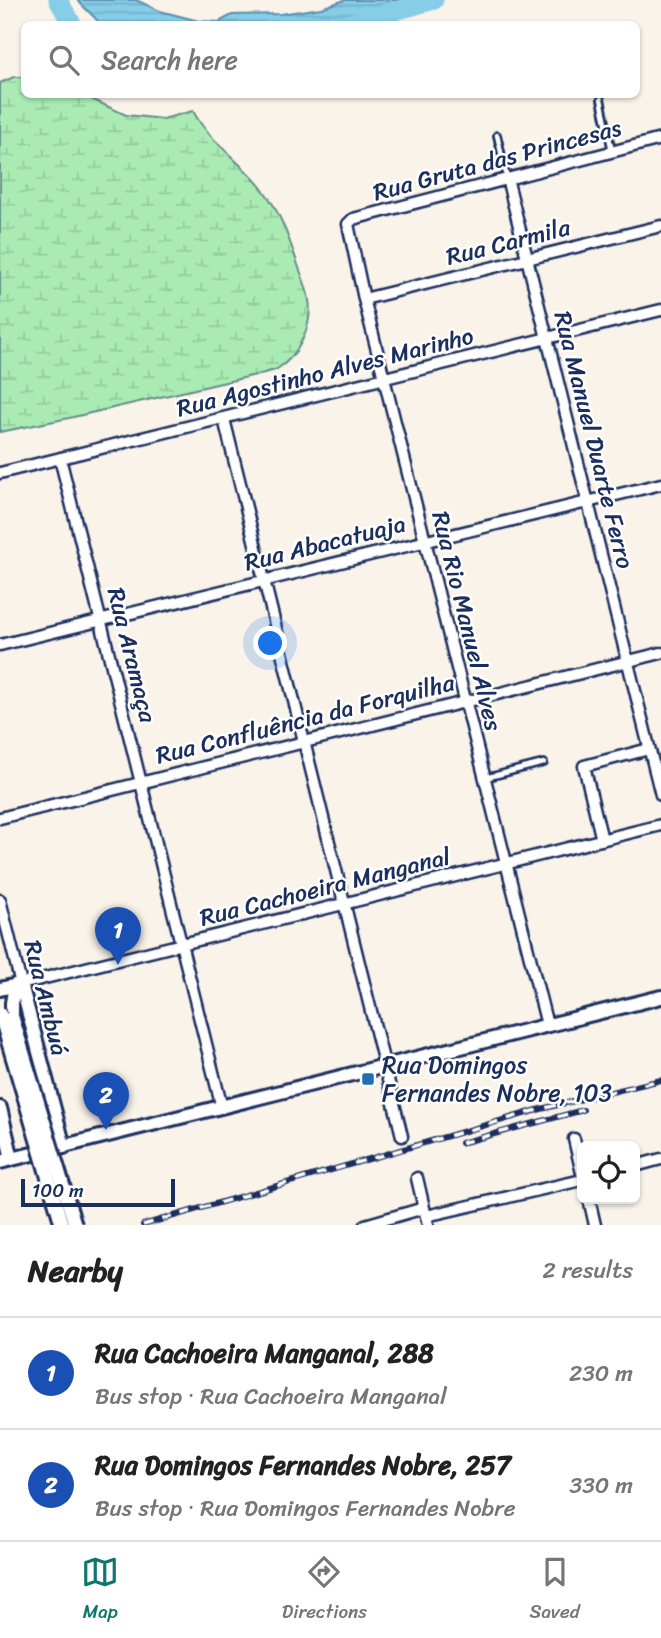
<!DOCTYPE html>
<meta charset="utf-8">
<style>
:root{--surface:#fff;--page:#f2f2f2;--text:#222;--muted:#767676;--line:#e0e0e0;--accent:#0f766e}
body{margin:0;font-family:Sriracha,sans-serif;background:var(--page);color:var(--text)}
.controls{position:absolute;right:21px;bottom:21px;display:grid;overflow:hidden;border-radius:10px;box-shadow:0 2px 5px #0004}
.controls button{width:63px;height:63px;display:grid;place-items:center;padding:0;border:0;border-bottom:2px solid var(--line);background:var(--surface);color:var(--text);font:35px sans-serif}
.scale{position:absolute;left:21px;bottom:18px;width:154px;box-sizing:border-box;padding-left:7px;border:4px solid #1b2f5e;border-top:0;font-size:19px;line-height:24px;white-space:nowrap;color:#1b2f5e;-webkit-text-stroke:5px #fff;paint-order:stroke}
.you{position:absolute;left:271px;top:644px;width:24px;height:24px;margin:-18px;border:5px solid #fff;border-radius:50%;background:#1a73e8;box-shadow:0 0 0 10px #1a73e833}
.badge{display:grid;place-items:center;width:46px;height:46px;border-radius:50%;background:var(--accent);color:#fff;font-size:23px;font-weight:700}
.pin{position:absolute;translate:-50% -58px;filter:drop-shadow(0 2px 4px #0008)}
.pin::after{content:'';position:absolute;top:37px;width:24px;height:21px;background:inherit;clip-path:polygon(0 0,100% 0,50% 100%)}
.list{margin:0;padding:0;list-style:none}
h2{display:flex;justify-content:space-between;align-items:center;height:91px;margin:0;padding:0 28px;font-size:30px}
h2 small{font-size:23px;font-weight:400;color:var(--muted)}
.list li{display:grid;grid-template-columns:46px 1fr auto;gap:21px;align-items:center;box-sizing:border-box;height:112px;padding:0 28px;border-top:2px solid var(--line)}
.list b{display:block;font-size:26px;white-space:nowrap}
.list p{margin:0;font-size:23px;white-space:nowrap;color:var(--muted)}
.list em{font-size:23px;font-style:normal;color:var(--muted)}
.icon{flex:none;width:38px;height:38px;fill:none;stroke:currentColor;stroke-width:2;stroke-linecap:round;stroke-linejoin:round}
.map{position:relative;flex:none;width:661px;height:1225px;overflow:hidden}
.search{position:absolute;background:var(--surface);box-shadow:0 2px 5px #0004;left:21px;right:21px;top:21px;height:77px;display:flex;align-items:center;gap:18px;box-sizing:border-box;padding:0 24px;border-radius:10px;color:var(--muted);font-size:26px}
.sheet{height:315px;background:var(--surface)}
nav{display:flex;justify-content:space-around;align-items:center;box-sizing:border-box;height:98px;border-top:2px solid var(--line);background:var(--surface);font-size:19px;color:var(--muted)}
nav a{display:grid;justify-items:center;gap:4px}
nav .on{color:var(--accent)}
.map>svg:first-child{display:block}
.wetland{fill:url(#wetland-marsh);stroke:#628d89;stroke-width:2}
.water{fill:url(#water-rules);stroke:#5b8eb0;stroke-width:2}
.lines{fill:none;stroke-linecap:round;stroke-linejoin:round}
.river{stroke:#86cde7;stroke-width:19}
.lane-casing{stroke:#1b2f5e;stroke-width:10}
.street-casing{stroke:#1b2f5e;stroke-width:15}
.secondary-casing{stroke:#1b2f5e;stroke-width:18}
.lane{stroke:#fff;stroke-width:4.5}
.street{stroke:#fff;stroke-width:10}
.secondary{stroke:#fff;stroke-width:12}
.rail-casing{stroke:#1b2f5e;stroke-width:6}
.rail{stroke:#fff;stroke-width:3.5;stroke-dasharray:10;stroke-linecap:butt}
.secondary-bridge-casing{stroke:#1b2f5e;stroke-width:18;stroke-linecap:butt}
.secondary-bridge{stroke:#fff;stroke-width:12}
.poi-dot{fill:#1f6fb2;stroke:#fff;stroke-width:2.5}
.labels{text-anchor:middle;stroke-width:5;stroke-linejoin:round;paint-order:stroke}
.street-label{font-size:24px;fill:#1b2f5e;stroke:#fff}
.poi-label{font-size:24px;fill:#1b2f5e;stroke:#fff;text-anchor:start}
</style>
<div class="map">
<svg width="661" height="1225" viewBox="0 0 661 1225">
<defs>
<pattern id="wetland-marsh" width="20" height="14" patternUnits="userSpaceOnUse" patternTransform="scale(1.75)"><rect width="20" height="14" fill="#aaebb4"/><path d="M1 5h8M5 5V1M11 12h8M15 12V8" fill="none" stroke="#92ca9d"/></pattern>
<pattern id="water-rules" width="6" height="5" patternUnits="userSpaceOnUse" patternTransform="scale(1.75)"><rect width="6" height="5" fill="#86cde7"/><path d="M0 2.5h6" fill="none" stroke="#73b0c9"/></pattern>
</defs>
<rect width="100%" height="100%" fill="#f9f3ea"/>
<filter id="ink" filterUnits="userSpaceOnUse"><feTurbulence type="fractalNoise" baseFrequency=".0143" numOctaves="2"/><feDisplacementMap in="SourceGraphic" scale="14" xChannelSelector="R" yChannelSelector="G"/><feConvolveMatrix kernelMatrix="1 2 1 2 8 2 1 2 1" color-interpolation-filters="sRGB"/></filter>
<g filter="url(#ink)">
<!-- wetland -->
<path class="wetland" d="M 14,77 L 24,77 L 24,94 L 83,95 L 126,115 L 163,119 L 193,111 C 211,144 242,162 264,191 C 279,210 288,236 296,259 C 300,272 307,286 309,300 C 313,325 299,356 277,369 C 271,372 262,373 256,375 L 69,418 L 0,432 L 0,83 Z"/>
<!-- water -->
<path class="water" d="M 77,0 L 136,0 L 160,11 L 199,21 L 219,22 L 232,15 L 280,14 L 321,8 L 345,0 L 417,0 L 382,10 L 350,24 L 101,24 Z"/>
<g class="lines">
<!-- river -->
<path class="river" d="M 58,0 L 72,24
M 348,24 L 434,0"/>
<!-- lane casing -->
<g class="lane-casing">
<path id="lane" d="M 601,99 L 612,151
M 497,135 L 507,178
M 485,778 L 544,763"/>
</g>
<!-- street casing -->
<g class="street-casing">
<path id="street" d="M 507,178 L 661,795
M 364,299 L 661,226
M 224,419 L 402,1136
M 60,458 L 222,1108
M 0,473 L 661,310
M 0,645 L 661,484
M 0,818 L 661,653
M 602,840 L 584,766 L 649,749
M 0,900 L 21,984 L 661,825
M 547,1025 L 364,299 L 348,224 L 353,219 L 661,139
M 574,1139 L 582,1173
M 635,1166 L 661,1159
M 417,1178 L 428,1225
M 589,1199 L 595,1225
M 426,1216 L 582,1180
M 365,1225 L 424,1208"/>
</g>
<!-- secondary casing -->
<g class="secondary-casing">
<path id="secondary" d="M 0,989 L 21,984 L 64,1147
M 12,1016 L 12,1003 L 15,985
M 0,1108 L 12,1159
M 0,1162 L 661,997"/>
</g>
<!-- lane -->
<use href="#lane" class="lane"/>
<!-- street -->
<use href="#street" class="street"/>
<!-- secondary -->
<use href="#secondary" class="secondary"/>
<!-- rail casing -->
<g class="rail-casing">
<path id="rail" d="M 461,1143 L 583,1110
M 143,1225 L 541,1109 L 661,1080"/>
</g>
<!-- rail -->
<use href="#rail" class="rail"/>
<!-- secondary-bridge casing -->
<g class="secondary-bridge-casing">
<path id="secondary-bridge" d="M 0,1014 L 62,1225
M 12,1016 L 75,1225"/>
</g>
<!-- secondary-bridge -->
<use href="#secondary-bridge" class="secondary-bridge"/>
</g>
</g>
<!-- markers -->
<rect class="poi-dot" x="361" y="1072" width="14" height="14" rx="3.5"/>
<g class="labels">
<!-- street labels -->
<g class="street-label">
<text transform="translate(497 160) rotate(-15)" y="8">Rua Gruta das Princesas</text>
<text transform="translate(508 242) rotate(-14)" y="8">Rua Carmila</text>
<text transform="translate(325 372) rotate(-14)" y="8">Rua Agostinho Alves Marinho</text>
<text transform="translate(594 440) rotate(76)" y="8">Rua Manuel Duarte Ferro</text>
<text transform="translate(325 543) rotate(-14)" y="8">Rua Abacatuaja</text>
<text transform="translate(467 621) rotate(76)" y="8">Rua Rio Manuel Alves</text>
<text transform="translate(132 655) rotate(76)" y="8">Rua Aramaça</text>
<text transform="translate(305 719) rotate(-14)" y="8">Rua Confluência da Forquilha</text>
<text transform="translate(325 887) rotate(-14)" y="8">Rua Cachoeira Manganal</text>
<text transform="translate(46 998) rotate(76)" y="8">Rua Ambuá</text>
</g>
<!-- poi labels -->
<g class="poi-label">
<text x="382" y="1073">Rua Domingos<tspan x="382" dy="28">Fernandes Nobre, 103</tspan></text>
</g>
</g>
</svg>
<div class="controls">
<button><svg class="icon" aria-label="locate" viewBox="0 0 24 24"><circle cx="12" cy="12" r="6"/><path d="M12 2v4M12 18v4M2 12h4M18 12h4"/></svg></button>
</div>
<div class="scale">100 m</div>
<div class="you"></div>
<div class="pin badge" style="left:118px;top:965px;background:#1a4fb4">1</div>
<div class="pin badge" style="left:106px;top:1130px;background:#1a4fb4">2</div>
<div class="search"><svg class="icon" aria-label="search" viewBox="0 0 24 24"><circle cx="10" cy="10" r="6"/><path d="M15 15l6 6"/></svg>Search here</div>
</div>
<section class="sheet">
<h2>Nearby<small>2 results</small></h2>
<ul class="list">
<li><span class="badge" style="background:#1a4fb4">1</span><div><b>Rua Cachoeira Manganal, 288</b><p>Bus stop · Rua Cachoeira Manganal</p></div><em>230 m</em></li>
<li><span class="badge" style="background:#1a4fb4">2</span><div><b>Rua Domingos Fernandes Nobre, 257</b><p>Bus stop · Rua Domingos Fernandes Nobre</p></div><em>330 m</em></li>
</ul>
</section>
<nav>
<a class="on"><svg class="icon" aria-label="map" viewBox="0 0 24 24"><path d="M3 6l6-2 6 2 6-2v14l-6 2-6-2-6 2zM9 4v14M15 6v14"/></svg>Map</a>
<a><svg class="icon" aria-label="directions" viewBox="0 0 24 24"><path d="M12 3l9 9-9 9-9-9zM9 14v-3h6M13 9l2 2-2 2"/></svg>Directions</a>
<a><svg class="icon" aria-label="saved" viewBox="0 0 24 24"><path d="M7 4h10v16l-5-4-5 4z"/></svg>Saved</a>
</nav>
